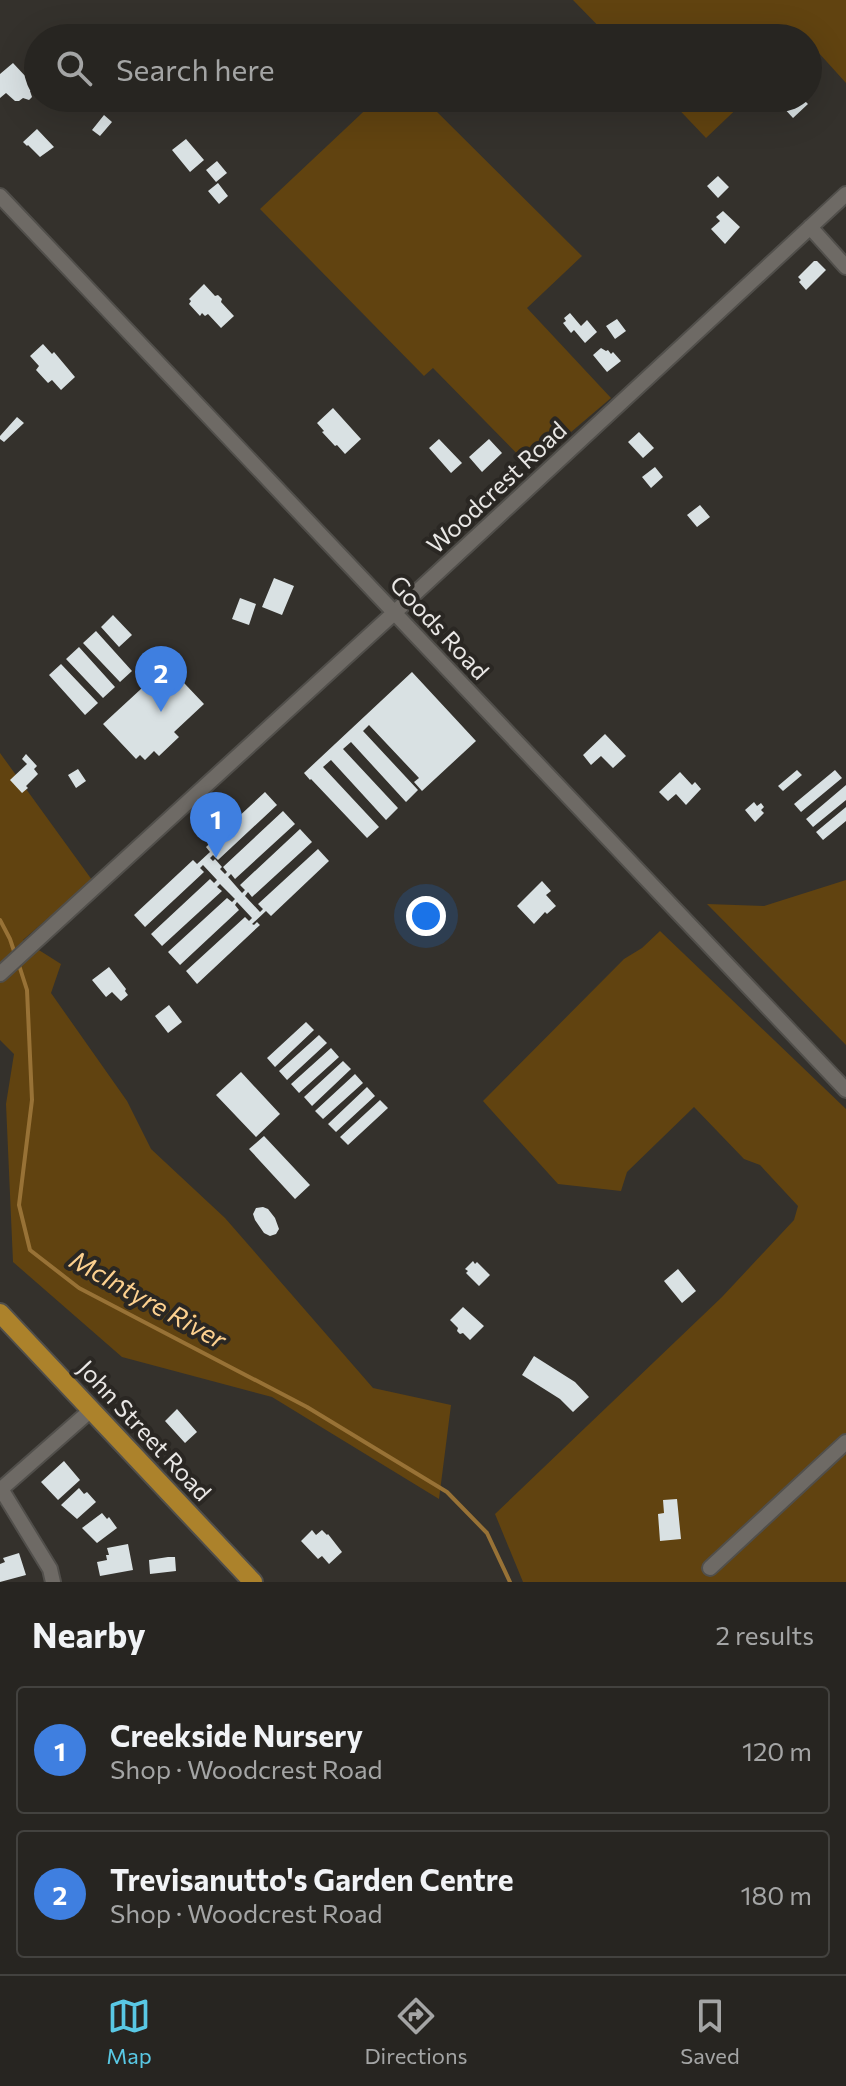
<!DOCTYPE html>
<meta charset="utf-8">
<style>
:root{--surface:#272521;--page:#2f2d2a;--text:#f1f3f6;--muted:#a4a5a5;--line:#43423f;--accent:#59c8e4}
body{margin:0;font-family:Commissioner,sans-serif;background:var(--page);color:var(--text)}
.you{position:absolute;left:426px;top:916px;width:28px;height:28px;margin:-20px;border:6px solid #fff;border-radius:50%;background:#1a73e8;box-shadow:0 0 0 12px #1a73e833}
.badge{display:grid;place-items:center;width:52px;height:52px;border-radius:50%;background:var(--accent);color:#fff;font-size:26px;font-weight:700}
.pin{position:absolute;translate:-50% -66px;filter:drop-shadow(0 2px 4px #0008)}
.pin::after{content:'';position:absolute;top:42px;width:28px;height:24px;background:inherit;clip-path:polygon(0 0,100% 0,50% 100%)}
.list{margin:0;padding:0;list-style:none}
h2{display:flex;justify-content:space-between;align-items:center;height:104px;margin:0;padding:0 32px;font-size:34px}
h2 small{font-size:26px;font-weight:400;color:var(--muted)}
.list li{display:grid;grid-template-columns:52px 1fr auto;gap:24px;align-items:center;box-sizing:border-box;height:128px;margin:0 16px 16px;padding:0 16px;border:2px solid var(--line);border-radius:8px}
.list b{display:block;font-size:30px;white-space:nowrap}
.list p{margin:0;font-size:26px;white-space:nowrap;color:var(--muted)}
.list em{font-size:26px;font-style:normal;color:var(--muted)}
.icon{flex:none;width:44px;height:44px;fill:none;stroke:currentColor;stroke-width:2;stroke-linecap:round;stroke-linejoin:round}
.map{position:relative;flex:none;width:846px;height:1582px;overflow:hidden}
.search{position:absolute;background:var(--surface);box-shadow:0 8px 32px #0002;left:24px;right:24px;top:24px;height:88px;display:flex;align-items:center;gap:20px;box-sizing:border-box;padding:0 28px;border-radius:44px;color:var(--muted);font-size:30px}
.sheet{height:392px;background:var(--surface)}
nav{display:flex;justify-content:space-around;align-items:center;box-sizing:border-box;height:112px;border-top:2px solid var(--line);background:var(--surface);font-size:22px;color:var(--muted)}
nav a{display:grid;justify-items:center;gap:4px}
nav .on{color:var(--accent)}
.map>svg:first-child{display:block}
.green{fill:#614310}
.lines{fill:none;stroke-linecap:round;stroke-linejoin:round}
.stream{stroke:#987236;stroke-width:4}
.building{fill:#d9e1e3}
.minor-casing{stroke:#514f4b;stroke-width:18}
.major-casing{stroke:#514f4b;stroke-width:22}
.minor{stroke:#6e6a65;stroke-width:14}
.major{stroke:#ac822b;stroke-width:18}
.labels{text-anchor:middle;stroke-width:8;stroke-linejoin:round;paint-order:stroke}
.street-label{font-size:24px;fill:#e9e7e5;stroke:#2a2723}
.water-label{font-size:26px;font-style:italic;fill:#fcd08f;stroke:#2a2723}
</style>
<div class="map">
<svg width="846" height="1582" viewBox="0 0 846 1582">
<rect width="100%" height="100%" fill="#34312c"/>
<!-- green -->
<path class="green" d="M 573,0 L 846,0 L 846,83 L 808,41 L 808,38 L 610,38 Z
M 378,98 L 423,98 L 582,256 L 527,308 L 611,398 L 530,467 L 433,368 L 424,376 L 260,209 Z
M 668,98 L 748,98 L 706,138 Z
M 0,753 L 92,880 L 23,940 L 61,964 L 51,993 L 127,1101 L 151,1149 L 225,1218 L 373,1388 L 451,1405 L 439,1499 L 272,1397 L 122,1357 L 13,1262 L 6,1104 L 14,1054 L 0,1040 Z
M 846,880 L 846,1045 L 707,904 L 764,906 Z
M 660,931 L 846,1109 L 846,1582 L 523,1582 L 495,1514 L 722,1297 L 794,1220 L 798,1206 L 760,1165 L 744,1159 L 694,1107 L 627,1172 L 621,1191 L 558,1184 L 483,1101 L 624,959 L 642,948 Z"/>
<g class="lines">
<!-- stream -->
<path class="stream" d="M 0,920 L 10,939 L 15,954
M 18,962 L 27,990 L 32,1100 L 19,1205 L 30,1250 L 79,1288 L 307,1407 L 447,1492 L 487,1533 L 510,1582"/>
</g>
<!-- building -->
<path class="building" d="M 13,63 L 27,78 L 30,75 L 37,84 L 30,91 L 32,97 L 29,100 L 23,98 L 19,101 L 15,101 L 6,93 L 0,98 L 0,74 Z
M 789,98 L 802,98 L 808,104 L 793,118 L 782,106 Z
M 104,115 L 112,122 L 100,136 L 92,130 Z
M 37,129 L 54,147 L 40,157 L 28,145 L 27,146 L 23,142 Z
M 186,139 L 204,160 L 190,172 L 172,150 Z
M 217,161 L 227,173 L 216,182 L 206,170 Z
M 718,176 L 729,187 L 718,198 L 707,186 Z
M 218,183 L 228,196 L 219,204 L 208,191 Z
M 723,211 L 740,227 L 725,244 L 711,229 L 720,221 L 716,217 Z
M 814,261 L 817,261 L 826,270 L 806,290 L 799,282 L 801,280 L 798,277 Z
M 204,284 L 215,296 L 218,295 L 222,299 L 221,302 L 234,316 L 221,328 L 208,314 L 205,316 L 202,313 L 200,316 L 189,304 L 191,301 L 189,299 Z
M 570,313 L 581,326 L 587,320 L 597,332 L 585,343 L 574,330 L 571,333 L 563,323 L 566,321 L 564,318 Z
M 617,319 L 626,331 L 615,339 L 606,326 Z
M 43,344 L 52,354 L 54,352 L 75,377 L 61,390 L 52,380 L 48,383 L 36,370 L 39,366 L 30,356 Z
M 601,348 L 606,351 L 608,350 L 611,354 L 613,352 L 621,361 L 607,372 L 593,355 Z
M 333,408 L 361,439 L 345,454 L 337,445 L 335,446 L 322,432 L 324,431 L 317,423 Z
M 17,417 L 24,423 L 4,442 L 0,439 L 0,436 Z
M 639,432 L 654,448 L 643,458 L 628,442 Z
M 439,439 L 462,463 L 451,473 L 429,448 Z
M 489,439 L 502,453 L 482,472 L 469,457 Z
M 655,467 L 663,477 L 651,488 L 642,477 Z
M 700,505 L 710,517 L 697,527 L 687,515 Z
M 274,578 L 294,586 L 282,615 L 262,607 Z
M 240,598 L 256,604 L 249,625 L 232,619 Z
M 113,615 L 132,635 L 119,647 L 101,627 Z
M 96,631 L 132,671 L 120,682 L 83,643 Z
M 79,647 L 115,687 L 103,698 L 66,659 Z
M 61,664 L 98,703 L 85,715 L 49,675 Z
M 167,665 L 204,704 L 174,732 L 179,737 L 159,756 L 154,751 L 145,760 L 140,755 L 136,759 L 103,724 Z
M 412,672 L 476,741 L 422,791 L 414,782 L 419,778 L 369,725 L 363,731 L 418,790 L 406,802 L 351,742 L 343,749 L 398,808 L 386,820 L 331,760 L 323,767 L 379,827 L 367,838 L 311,779 L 310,780 L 304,773 Z
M 605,734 L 626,756 L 613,768 L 601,756 L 591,765 L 583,755 Z
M 26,754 L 37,766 L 34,769 L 38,774 L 26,786 L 28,788 L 22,793 L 10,780 L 27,764 L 22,759 Z
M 78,769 L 86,781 L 76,788 L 68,775 Z
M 797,770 L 802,775 L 783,791 L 778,786 Z
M 835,770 L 842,778 L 801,812 L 794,804 Z
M 680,772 L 692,785 L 695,782 L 701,789 L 686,805 L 676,794 L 668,801 L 659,792 Z
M 846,785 L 846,800 L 813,827 L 806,819 Z
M 265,792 L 277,805 L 218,860 L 213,855 L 210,858 L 213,861 L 215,859 L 222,867 L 220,869 L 225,874 L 227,872 L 223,867 L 283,811 L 295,824 L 235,879 L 231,874 L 228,877 L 242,893 L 245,890 L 240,885 L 300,829 L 312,842 L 252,897 L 248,892 L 245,896 L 260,912 L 263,909 L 258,904 L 318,849 L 329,861 L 271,916 L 266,911 L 252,924 L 254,925 L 257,922 L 260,925 L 197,984 L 186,971 L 245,917 L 249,921 L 252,918 L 237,902 L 235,905 L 239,910 L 180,965 L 168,952 L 227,898 L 232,902 L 235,899 L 220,884 L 217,887 L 222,891 L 162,946 L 151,934 L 210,879 L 214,883 L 217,880 L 203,865 L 200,868 L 204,872 L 145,927 L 134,915 L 193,860 L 197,864 L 210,852 L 206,847 Z
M 754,802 L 757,806 L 761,803 L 764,807 L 761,810 L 764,813 L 755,822 L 745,810 Z
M 846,807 L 846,821 L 823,840 L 816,832 Z
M 542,881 L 551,891 L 546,895 L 556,906 L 547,914 L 545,912 L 534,924 L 517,906 Z
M 109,967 L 126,989 L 125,991 L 128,995 L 121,1001 L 112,992 L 106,997 L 92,980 Z
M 169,1005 L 182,1022 L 168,1033 L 155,1016 Z
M 306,1022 L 314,1030 L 275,1067 L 267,1058 Z
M 319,1035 L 327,1043 L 287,1080 L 279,1071 Z
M 331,1048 L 339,1057 L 299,1093 L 291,1084 Z
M 343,1061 L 351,1069 L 312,1106 L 304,1097 Z
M 241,1072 L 280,1114 L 256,1137 L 216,1095 Z
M 355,1074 L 363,1083 L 323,1119 L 315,1111 Z
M 367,1087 L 375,1096 L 336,1132 L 328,1124 Z
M 380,1100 L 388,1108 L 348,1145 L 340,1137 Z
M 264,1136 L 310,1185 L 295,1199 L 249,1149 Z
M 263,1207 L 268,1209 L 275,1218 L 279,1229 L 276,1234 L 270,1236 L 264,1233 L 255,1220 L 253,1214 L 256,1208 Z
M 473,1261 L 475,1264 L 477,1262 L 490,1275 L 479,1286 L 466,1273 L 468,1271 L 465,1269 Z
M 678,1269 L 696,1291 L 682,1303 L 664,1281 Z
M 463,1307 L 484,1326 L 470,1340 L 463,1333 L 460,1334 L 457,1331 L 458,1328 L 450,1320 Z
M 534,1356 L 575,1382 L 589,1397 L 573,1412 L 560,1399 L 522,1375 Z
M 177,1409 L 197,1432 L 185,1443 L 165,1421 Z
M 64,1461 L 80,1480 L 58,1500 L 41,1482 Z
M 79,1488 L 84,1494 L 87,1492 L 96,1502 L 77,1519 L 61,1505 Z
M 677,1499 L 681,1539 L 660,1541 L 658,1514 L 664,1513 L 663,1500 Z
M 102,1513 L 107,1519 L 109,1517 L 117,1528 L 97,1543 L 82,1528 Z
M 312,1530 L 316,1535 L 322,1530 L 327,1535 L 328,1534 L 342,1552 L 329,1564 L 322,1556 L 318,1559 L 301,1541 Z
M 128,1544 L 133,1570 L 100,1576 L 97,1562 L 107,1560 L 106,1555 L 109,1555 L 107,1548 Z
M 19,1553 L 26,1575 L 0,1582 L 0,1564 L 5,1562 L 3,1558 Z
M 168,1557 L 175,1557 L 176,1571 L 150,1574 L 149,1560 Z"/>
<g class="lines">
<!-- minor casing -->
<g class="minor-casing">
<path id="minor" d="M 0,196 L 846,1090
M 810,227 L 846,267
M 0,974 L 394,613 L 846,194
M 1,1489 L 50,1569 L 53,1582
M 0,1490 L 91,1410
M 710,1568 L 846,1442"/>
</g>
<!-- major casing -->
<g class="major-casing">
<path id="major" d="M 0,1313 L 253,1582"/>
</g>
<!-- minor -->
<use href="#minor" class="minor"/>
<!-- major -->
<use href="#major" class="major"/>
</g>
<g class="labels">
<!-- street labels -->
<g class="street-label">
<text transform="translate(497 488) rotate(-43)" y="8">Woodcrest Road</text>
<text transform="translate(439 628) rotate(47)" y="8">Goods Road</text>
<text transform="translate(144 1431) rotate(47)" y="8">John Street Road</text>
</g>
<!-- water labels -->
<g class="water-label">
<text transform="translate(148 1300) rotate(29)" y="9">McIntyre River</text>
</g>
</g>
</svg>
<div class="you"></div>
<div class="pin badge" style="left:216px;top:858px;background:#3f7fe0">1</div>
<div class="pin badge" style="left:161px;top:712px;background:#3f7fe0">2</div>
<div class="search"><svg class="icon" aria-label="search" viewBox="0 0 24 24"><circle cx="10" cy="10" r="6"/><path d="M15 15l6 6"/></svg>Search here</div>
</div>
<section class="sheet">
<h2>Nearby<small>2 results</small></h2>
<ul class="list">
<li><span class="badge" style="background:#3f7fe0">1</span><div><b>Creekside Nursery</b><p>Shop · Woodcrest Road</p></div><em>120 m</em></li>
<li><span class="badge" style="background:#3f7fe0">2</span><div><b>Trevisanutto's Garden Centre</b><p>Shop · Woodcrest Road</p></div><em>180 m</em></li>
</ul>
</section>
<nav>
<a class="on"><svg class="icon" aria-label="map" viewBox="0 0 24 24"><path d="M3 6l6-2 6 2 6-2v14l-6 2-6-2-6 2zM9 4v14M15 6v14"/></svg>Map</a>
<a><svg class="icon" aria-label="directions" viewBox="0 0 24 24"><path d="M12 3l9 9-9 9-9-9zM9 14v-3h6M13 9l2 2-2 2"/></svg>Directions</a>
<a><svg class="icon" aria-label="saved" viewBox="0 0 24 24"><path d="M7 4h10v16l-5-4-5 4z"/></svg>Saved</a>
</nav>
